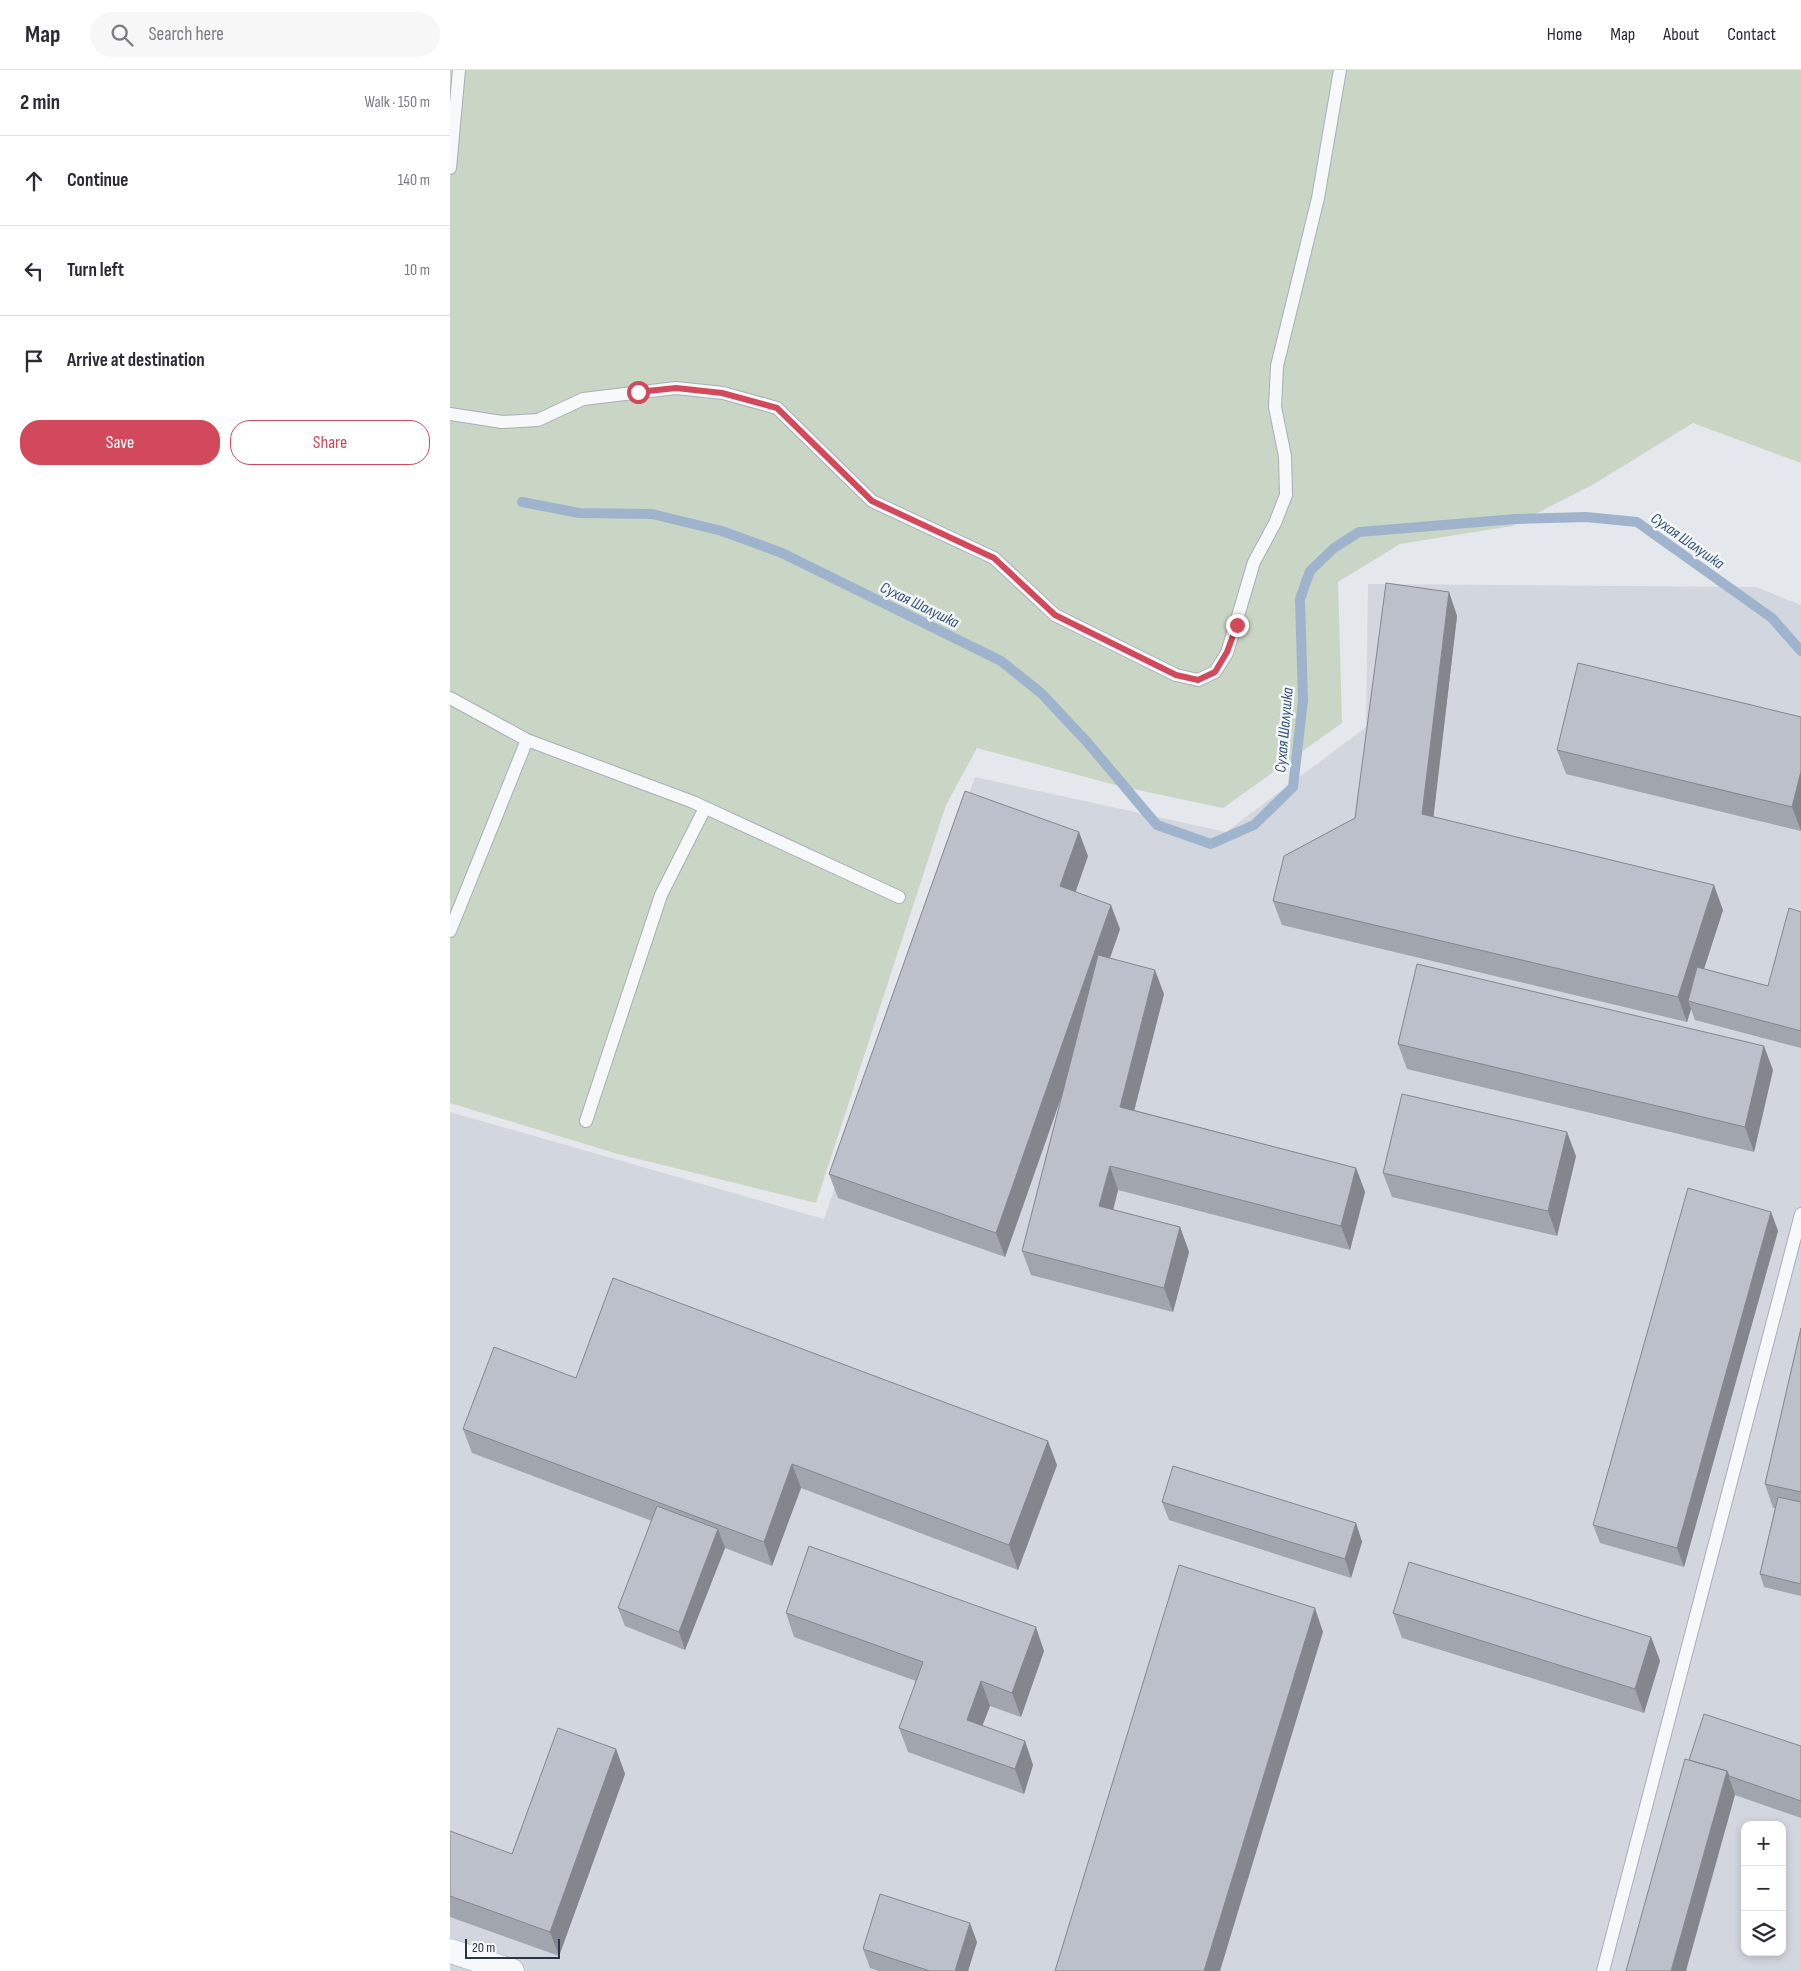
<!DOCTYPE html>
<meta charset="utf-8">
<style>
:root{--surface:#fff;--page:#f7f7f7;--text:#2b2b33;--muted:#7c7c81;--line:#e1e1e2;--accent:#d1495b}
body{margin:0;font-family:"Sofia Sans Condensed",sans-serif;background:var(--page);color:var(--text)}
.controls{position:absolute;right:15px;bottom:15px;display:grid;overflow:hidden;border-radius:10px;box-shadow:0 2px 8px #0003}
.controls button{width:45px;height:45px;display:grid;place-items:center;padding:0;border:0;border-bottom:1px solid var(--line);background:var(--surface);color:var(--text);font:25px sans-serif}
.scale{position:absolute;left:15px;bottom:12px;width:95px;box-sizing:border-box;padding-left:5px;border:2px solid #2b3445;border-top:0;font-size:14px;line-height:18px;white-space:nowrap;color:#2b3445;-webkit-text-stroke:4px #f4f6f9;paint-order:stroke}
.stop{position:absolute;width:15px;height:15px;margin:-11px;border:4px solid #d1495b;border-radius:50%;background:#fff}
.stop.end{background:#d1495b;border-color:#fff;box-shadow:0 1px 5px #0008}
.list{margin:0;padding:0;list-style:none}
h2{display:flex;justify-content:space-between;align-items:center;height:65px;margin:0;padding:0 20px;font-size:21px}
h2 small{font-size:16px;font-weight:400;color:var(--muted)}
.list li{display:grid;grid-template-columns:32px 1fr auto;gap:15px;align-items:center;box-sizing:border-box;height:90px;padding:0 20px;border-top:1px solid var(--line)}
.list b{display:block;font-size:19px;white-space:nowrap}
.list em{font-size:16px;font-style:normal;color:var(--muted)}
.actions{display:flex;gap:10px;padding:15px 20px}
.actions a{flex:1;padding:11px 0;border:1px solid var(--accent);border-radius:20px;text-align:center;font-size:18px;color:var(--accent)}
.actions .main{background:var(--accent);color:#fff}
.icon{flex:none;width:28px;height:28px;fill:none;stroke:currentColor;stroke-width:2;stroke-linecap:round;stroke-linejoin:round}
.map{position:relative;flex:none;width:1351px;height:1901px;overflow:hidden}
header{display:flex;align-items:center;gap:30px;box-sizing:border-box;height:70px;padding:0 25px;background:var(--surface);border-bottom:1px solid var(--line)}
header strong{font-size:24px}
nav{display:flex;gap:28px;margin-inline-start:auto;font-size:18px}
.search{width:350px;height:45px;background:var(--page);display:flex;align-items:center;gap:12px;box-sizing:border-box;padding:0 18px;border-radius:28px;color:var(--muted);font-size:19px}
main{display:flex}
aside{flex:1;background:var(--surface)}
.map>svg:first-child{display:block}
.built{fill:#d2d6de;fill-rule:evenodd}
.green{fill:#c9d6c5}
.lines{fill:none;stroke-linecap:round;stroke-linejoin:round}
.stream{stroke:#9fb4cc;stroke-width:10}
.service-casing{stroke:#a9aeb7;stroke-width:14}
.minor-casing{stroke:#a9aeb7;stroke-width:25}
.service{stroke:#f7f8fa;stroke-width:12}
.minor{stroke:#f7f8fa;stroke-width:24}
.wall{fill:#a1a5ae}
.shaded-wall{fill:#83868d}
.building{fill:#bbc0ca;stroke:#83868d}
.route{stroke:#d1495b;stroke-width:6}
.labels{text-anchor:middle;stroke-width:5;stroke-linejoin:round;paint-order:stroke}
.water-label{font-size:16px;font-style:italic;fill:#34527a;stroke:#f4f6f9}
</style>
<header>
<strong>Map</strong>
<div class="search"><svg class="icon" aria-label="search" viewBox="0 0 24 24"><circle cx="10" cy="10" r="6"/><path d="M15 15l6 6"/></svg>Search here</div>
<nav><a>Home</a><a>Map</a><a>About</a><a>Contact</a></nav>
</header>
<main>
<aside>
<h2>2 min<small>Walk · 150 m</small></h2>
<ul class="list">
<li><svg class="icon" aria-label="ahead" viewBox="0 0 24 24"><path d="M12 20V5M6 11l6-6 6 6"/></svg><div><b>Continue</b></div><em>140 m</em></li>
<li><svg class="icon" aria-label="left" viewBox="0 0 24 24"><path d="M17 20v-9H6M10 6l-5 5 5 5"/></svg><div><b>Turn left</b></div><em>10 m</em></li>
<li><svg class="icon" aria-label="arrive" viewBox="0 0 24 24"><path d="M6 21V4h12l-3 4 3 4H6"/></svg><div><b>Arrive at destination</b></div></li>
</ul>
<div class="actions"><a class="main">Save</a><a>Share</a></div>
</aside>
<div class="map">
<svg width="1351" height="1901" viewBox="0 0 1351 1901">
<rect width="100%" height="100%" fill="#e4e7ec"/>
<!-- built -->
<path class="built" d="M 918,514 L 1306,517 L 1351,535 L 1351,1901 L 0,1901 L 0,1042 L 374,1149 L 525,707 L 776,762 L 916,657 ZM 1295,1755 L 1332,1755 L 1332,1882 L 1295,1882 Z"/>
<!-- green -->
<path class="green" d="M 0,0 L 1351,0 L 1351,393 L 1243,353 L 1144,414 L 1062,456 L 950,474 L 888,512 L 892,653 L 773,738 L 669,716 L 527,678 L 496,735 L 366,1133 L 168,1084 L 0,1033 Z"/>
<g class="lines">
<!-- stream -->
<path class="stream" d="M 72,432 L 129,443 L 202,444 L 272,461 L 332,483 L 551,591 L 591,623 L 637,672 L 707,755 L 761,774 L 804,755 L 843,717 L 853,631 L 850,529 L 860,501 L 884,478 L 909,462 L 1065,449 L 1136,447 L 1187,452 L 1322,548 L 1351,581"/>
<!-- service casing -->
<g class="service-casing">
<path id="service" d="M 0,98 L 9,0
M 0,344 L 52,352 L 88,350 L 133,329 L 226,318 L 273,323 L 327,338 L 422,431 L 544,488 L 605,545 L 726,605 L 748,610 L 765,602 L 777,583 L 804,492 L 825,453 L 836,425 L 835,386 L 825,337 L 827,296 L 868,128 L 890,0
M 0,628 L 77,670 L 0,861
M 77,670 L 243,732 L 449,827
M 136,1051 L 211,825 L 255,738
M 1153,1901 L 1351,1144"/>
</g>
<!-- minor casing -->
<g class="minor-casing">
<path id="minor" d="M 0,1881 L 62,1901"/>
</g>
<!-- service -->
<use href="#service" class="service"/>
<!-- minor -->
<use href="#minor" class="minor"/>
</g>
<!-- wall -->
<path class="wall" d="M 999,522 L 1007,546 L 983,747 L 1273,840 L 1254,899 L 1318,916 L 1351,842 L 1351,978 L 1245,950 L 1241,939 L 1237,952 L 832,855 L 823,831 L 905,748 Z
M 1351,647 L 1351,761 L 1116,704 L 1107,680 Z
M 638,786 L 625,822 L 670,859 L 660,888 L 714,924 L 684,1040 L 906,1098 L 915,1122 L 900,1180 L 668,1120 L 663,1140 L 730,1157 L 739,1182 L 723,1242 L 581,1205 L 572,1181 L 614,1020 L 555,1187 L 388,1128 L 379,1104 Z
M 948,974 L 1323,1000 L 1304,1082 L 957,999 Z
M 1126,1086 L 1107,1166 L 942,1127 L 933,1103 Z
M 1321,1142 L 1328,1161 L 1234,1497 L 1150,1473 L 1143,1455 Z
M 1351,1258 L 1351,1526 L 1314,1517 L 1310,1504 L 1325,1438 L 1323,1438 L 1315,1414 Z
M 126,1308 L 607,1395 L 568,1500 L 351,1418 L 322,1496 L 275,1478 L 235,1580 L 175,1556 L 168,1538 L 202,1451 L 22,1383 L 13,1359 Z
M 712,1432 L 906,1453 L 912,1472 L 901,1508 L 719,1450 Z
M 336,1543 L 594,1581 L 571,1647 L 540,1636 L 532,1656 L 575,1671 L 583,1695 L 574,1724 L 458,1682 L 449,1658 L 466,1611 L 344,1567 Z
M 943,1543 L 1201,1567 L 1210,1591 L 1194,1643 L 952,1568 Z
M 1351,1676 L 1351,1748 L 1285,1725 L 1239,1690 Z
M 166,1679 L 175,1704 L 109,1886 L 0,1847 L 0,1761 L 62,1784 Z
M 527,1872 L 518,1901 L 429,1901 L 420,1898 L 413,1879 Z"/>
<!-- shaded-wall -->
<path class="shaded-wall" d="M 999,522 L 1007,546 L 981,768 L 972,744 Z
M 1351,701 L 1351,761 L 1342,737 Z
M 629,762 L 638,786 L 619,841 L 610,816 Z
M 1264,815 L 1273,840 L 1243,933 L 1238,931 L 1241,939 L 1237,952 L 1228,927 Z
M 661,835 L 670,859 L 555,1187 L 546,1163 Z
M 705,900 L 714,924 L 679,1061 L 670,1037 Z
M 1314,976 L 1323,1000 L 1304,1082 L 1295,1057 Z
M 1117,1062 L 1126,1086 L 1107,1166 L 1098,1141 Z
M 660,1096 L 668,1120 L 658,1161 L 649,1136 Z
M 906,1098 L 915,1122 L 900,1180 L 891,1156 Z
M 1321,1142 L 1328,1161 L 1234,1497 L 1227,1478 Z
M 730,1157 L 739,1182 L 723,1242 L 714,1218 Z
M 598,1371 L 607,1395 L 568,1500 L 559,1475 Z
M 342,1394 L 351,1418 L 322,1496 L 314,1472 Z
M 906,1453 L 912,1472 L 901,1508 L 895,1489 Z
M 268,1459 L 275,1478 L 235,1580 L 229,1562 Z
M 865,1538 L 873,1562 L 770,1901 L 754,1901 Z
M 586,1557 L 594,1581 L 571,1647 L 562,1623 Z
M 1201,1567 L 1210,1591 L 1194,1643 L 1185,1619 Z
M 531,1611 L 540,1636 L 525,1675 L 517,1650 Z
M 575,1671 L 583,1695 L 574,1724 L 565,1699 Z
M 166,1679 L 175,1704 L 109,1886 L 100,1862 Z
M 1277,1701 L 1285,1725 L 1236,1901 L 1221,1901 Z
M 520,1853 L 527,1872 L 518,1901 L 505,1901 Z"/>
<!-- building -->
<path class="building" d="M 936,513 L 999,522 L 972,744 L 1264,815 L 1228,927 L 823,831 L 834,786 L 905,748 Z
M 1128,593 L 1351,647 L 1351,701 L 1342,737 L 1107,680 Z
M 515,721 L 629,762 L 610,816 L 661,835 L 546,1163 L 379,1104 Z
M 1339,838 L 1351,842 L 1351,961 L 1238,931 L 1247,897 L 1318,916 Z
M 648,885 L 705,900 L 670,1037 L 906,1098 L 891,1156 L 660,1096 L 649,1136 L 730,1157 L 714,1218 L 572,1181 Z
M 967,894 L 1314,976 L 1295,1057 L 948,974 Z
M 952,1024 L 1117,1062 L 1098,1141 L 933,1103 Z
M 1238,1118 L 1321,1142 L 1227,1478 L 1143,1455 Z
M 163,1208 L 598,1371 L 559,1475 L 342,1394 L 314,1472 L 13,1359 L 44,1277 L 126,1308 Z
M 1351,1258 L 1351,1422 L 1315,1414 Z
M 723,1396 L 906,1453 L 895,1489 L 712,1432 Z
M 1328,1427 L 1351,1432 L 1351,1514 L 1310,1504 Z
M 207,1436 L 268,1459 L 229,1562 L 168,1538 Z
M 359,1476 L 586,1557 L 562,1623 L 531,1611 L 517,1650 L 575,1671 L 565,1699 L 449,1658 L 473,1592 L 336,1543 Z
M 959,1492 L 1201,1567 L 1185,1619 L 943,1543 Z
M 729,1495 L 865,1538 L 754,1901 L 605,1901 Z
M 1254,1644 L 1351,1676 L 1351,1731 L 1279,1706 L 1277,1701 L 1239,1690 Z
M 108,1658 L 166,1679 L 100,1862 L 0,1826 L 0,1761 L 62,1784 Z
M 1235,1689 L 1277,1701 L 1221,1901 L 1176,1901 Z
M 430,1824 L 520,1853 L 505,1901 L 480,1901 L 413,1879 Z"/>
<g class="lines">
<!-- route -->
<path class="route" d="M 188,322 L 226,318 L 272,323 L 327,338 L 422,431 L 544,488 L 605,545 L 726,605 L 748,610 L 765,602 L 777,582 L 787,555"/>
</g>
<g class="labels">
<!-- water labels -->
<g class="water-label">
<text transform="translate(1238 470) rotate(35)" y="6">Сухая Шалушка</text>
<text transform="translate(470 534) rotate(26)" y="6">Сухая Шалушка</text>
<text transform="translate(833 660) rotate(-85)" y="6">Сухая Шалушка</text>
</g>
</g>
</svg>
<div class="controls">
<button>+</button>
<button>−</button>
<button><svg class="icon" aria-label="layers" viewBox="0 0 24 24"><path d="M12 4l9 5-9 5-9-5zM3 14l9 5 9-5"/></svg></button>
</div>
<div class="scale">20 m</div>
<div class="stop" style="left:188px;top:322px"></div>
<div class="stop end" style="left:787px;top:555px"></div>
</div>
</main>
